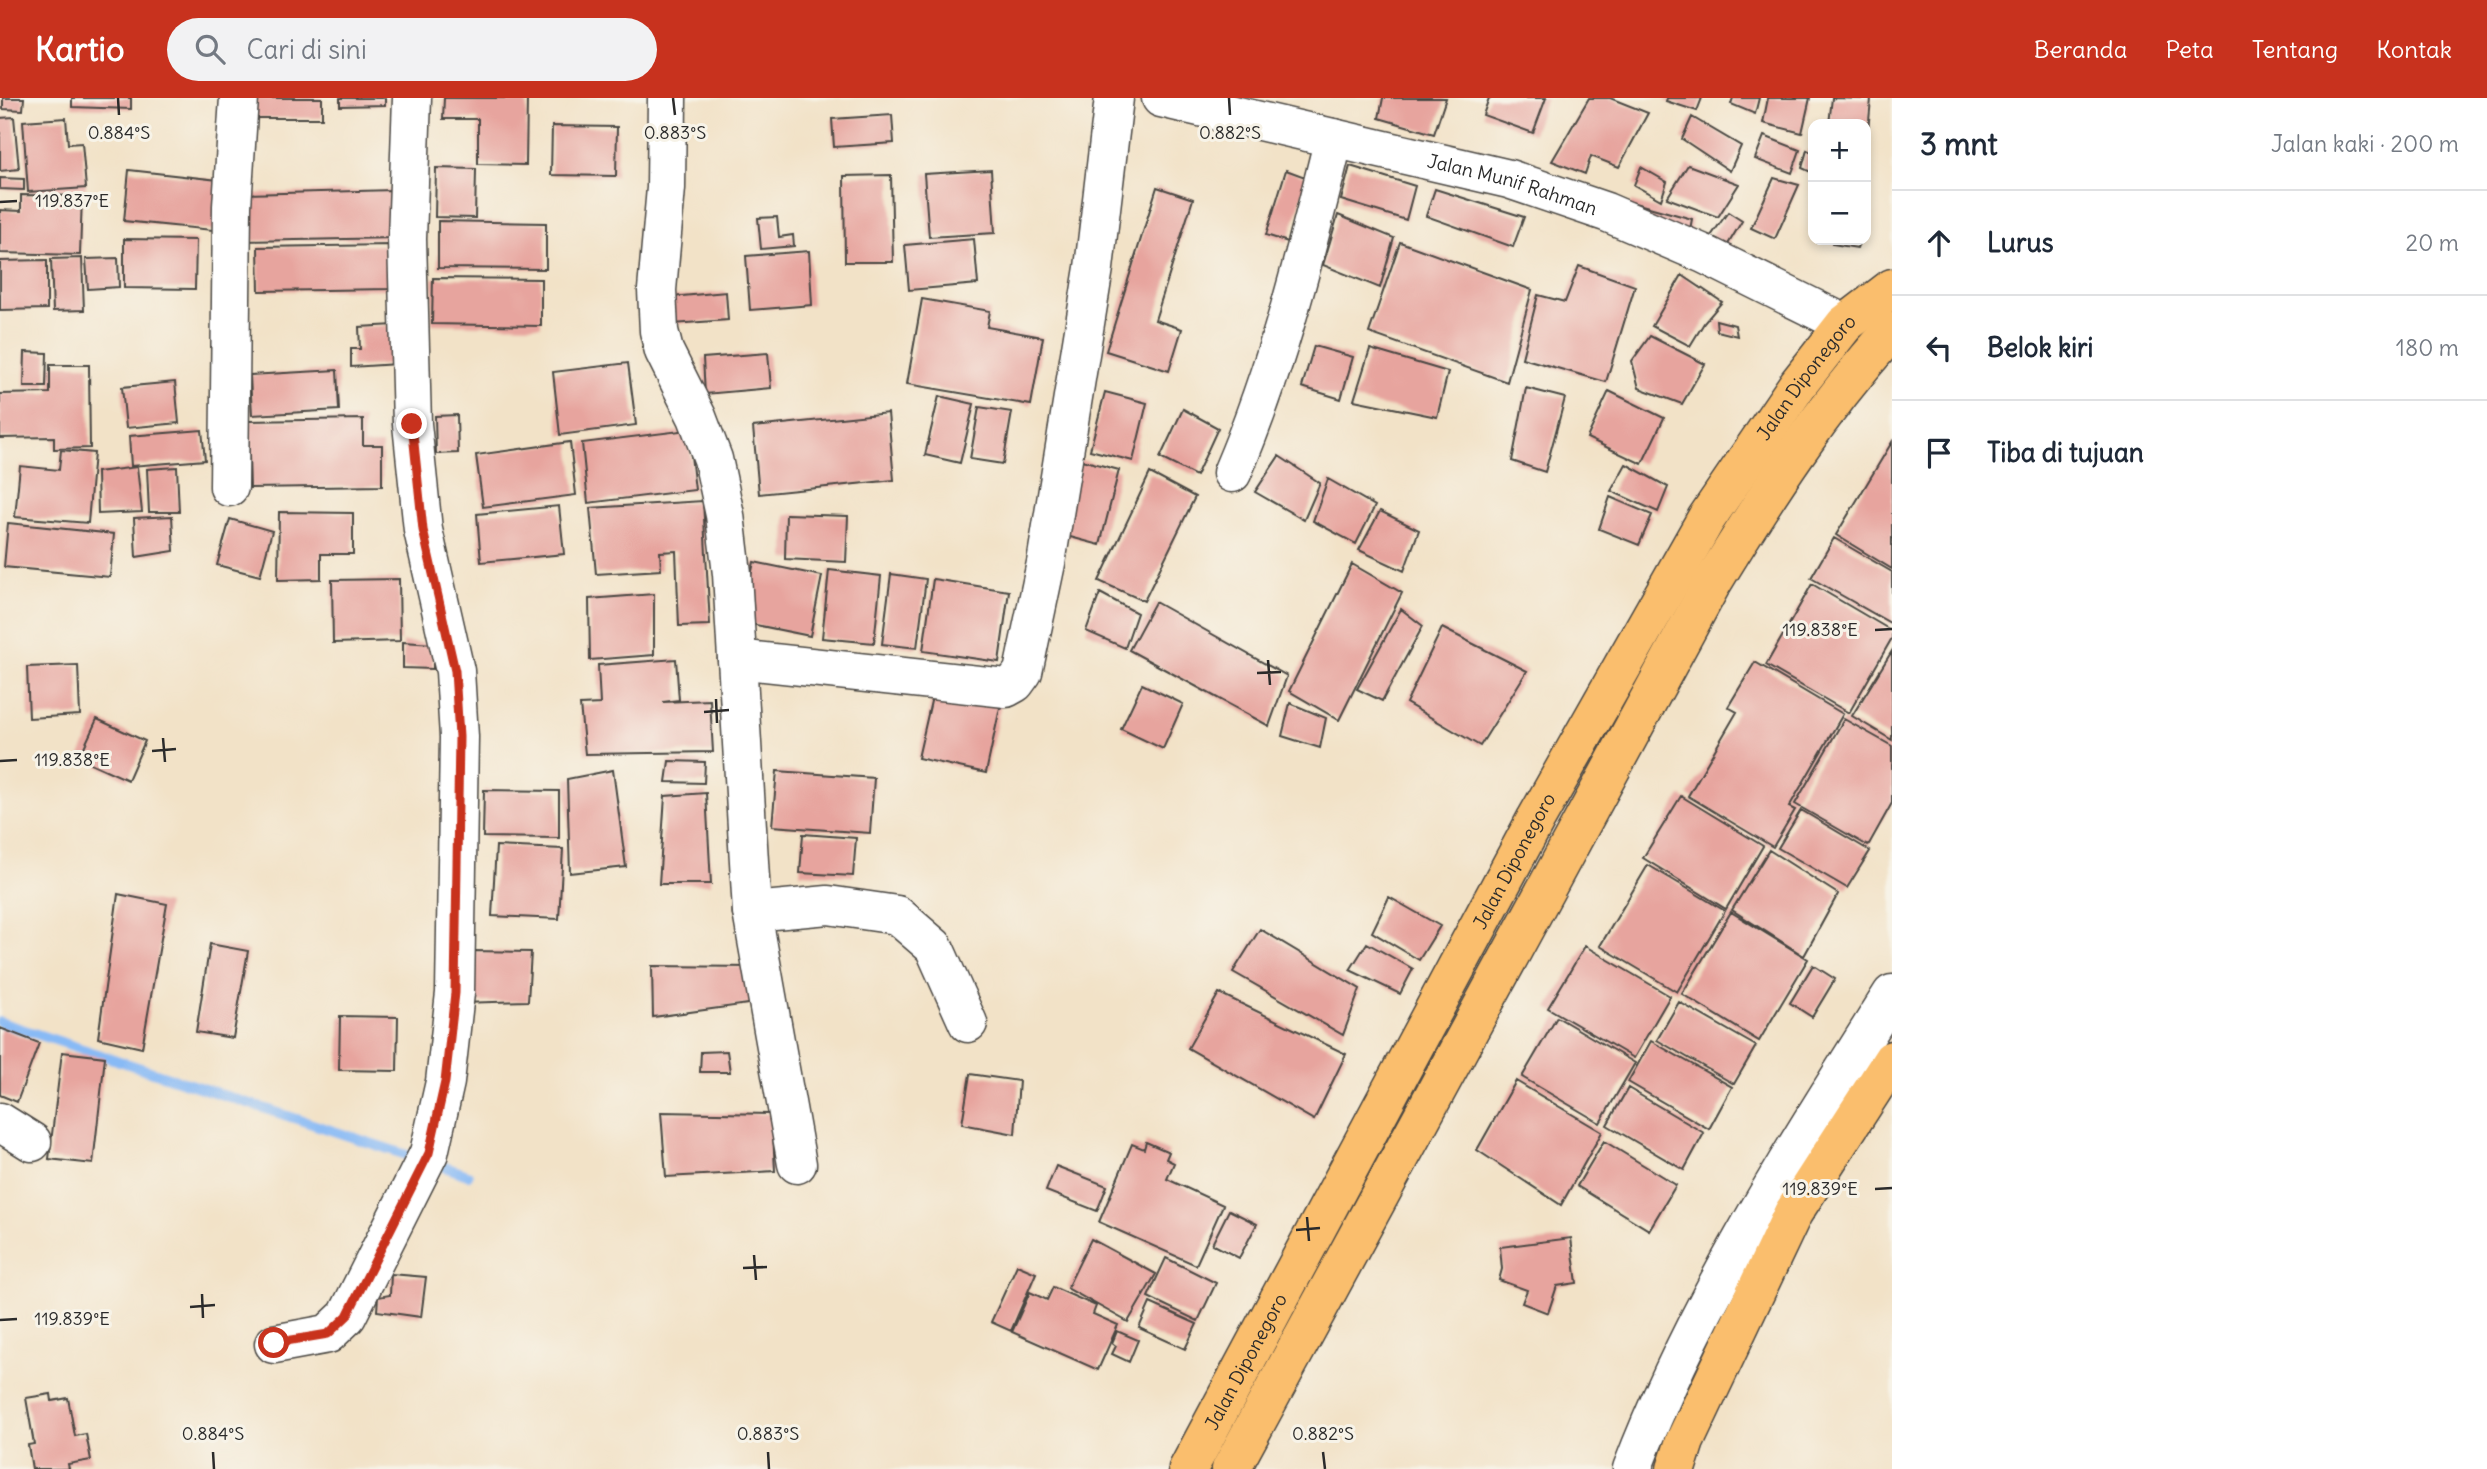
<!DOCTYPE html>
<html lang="id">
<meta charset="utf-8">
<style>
:root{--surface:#fff;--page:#f2f2f3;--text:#1f2937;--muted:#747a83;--line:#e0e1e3;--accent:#c8321e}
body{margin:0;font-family:Delius,sans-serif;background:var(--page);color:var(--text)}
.controls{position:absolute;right:21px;top:21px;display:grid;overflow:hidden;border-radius:14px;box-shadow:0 4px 10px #0003}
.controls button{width:63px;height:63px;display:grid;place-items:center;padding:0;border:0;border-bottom:2px solid var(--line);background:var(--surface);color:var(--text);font:35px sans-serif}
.stop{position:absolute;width:21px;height:21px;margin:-16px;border:5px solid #c8321e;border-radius:50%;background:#fff}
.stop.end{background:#c8321e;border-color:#fff;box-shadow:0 2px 7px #0008}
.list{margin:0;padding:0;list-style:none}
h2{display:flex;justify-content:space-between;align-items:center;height:91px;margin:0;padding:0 28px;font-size:30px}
h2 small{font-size:23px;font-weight:400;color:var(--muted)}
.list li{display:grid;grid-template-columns:46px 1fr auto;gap:21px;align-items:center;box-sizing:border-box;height:105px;padding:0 28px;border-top:2px solid var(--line)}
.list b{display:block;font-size:26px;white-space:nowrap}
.list em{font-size:23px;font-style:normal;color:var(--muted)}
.icon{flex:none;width:38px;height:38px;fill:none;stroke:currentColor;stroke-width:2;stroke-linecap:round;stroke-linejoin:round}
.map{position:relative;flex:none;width:1892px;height:1371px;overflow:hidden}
header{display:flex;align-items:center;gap:42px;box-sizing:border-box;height:98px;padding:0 35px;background:var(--accent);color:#fff}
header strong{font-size:33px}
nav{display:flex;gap:38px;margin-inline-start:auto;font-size:24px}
.search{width:490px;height:63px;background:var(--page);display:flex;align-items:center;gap:18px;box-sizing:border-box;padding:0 24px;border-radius:38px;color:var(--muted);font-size:26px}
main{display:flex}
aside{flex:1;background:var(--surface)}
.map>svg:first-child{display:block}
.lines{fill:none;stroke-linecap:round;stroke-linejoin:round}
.stream{stroke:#88baf5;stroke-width:10}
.building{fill:#e7a49e}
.minor-casing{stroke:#494642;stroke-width:41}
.major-casing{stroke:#494642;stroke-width:41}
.highway-casing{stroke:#494642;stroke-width:41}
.minor{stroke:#fff;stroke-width:38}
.major{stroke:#fabe6d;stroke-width:38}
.highway{stroke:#fabe6d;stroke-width:38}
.route{stroke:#c8321e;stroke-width:9}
.ticks{fill:none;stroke:#2b2b2b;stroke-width:2.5}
.labels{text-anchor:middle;stroke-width:6;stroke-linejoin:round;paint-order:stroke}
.street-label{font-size:19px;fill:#2b2b2b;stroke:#f7f3e8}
.ticks-label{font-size:18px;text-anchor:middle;fill:#2b2b2b;stroke:#f7f3e8;stroke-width:6;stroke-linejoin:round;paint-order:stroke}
</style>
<header>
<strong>Kartio</strong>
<div class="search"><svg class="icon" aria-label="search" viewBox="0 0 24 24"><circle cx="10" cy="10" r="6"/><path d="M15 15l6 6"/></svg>Cari di sini</div>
<nav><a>Beranda</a><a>Peta</a><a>Tentang</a><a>Kontak</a></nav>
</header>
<main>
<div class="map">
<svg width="1892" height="1371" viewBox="0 0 1892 1371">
<rect width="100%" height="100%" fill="#f7f3e8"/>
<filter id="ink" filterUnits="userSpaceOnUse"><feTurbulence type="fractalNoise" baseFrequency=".0143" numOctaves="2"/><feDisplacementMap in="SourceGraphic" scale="14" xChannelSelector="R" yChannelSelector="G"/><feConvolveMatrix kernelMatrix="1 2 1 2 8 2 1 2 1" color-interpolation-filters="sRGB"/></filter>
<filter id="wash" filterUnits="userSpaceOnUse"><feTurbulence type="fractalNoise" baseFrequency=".00686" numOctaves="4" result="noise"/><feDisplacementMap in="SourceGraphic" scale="28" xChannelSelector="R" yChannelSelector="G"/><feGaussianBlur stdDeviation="1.57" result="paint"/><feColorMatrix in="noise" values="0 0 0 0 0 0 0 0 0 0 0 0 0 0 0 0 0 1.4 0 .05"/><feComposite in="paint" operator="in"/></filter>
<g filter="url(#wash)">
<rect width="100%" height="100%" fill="#f2e2c7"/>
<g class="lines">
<!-- stream -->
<path class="stream" d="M 0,924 L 419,1061
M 433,1065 L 468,1077"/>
</g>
<g id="blocks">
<!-- building -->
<path class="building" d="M 3,0 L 24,0 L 23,12 L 3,11 Z
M 72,0 L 131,0 L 131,11 L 72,9 Z
M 253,0 L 322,0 L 322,20 L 253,20 Z
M 340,0 L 385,0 L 385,7 L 340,8 Z
M 444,0 L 527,0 L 526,67 L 478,66 L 478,21 L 443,21 Z
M 1383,0 L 1446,0 L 1434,36 L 1379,20 Z
M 1489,0 L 1546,0 L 1533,35 L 1483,17 Z
M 1589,0 L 1610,0 L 1648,15 L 1619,69 L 1591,58 L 1585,76 L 1552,63 Z
M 1667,0 L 1702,0 L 1697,13 L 1666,3 Z
M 1733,0 L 1759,0 L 1755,16 L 1731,6 Z
M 1768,0 L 1810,0 L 1802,35 L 1763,25 Z
M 1832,0 L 1871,1 L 1868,34 L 1866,26 L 1829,26 Z
M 892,17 L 894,45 L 834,49 L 832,21 Z
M 14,19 L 19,71 L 0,73 L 0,20 Z
M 1692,19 L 1741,48 L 1730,73 L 1682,41 Z
M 66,20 L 68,46 L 82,45 L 86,90 L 28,94 L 23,23 Z
M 552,28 L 617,29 L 616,78 L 551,77 Z
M 1764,38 L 1800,52 L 1792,75 L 1755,61 Z
M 1807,52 L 1813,55 L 1813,75 L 1802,70 Z
M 1688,67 L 1739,86 L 1718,119 L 1667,100 Z
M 1350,68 L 1415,88 L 1406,122 L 1341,102 Z
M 1641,69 L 1667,84 L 1661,102 L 1634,87 Z
M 436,70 L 476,71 L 475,120 L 435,119 Z
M 129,72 L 227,83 L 222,133 L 124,123 Z
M 991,72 L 995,135 L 929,139 L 924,76 Z
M 1286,72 L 1308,80 L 1288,144 L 1266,137 Z
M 891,77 L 893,164 L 845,164 L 844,78 Z
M 0,80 L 24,81 L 24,92 L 0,91 Z
M 1774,80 L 1799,87 L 1775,141 L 1751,130 Z
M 1157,89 L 1193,101 L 1155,222 L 1182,231 L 1169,273 L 1106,253 Z
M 1435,91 L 1524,119 L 1513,149 L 1426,118 Z
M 394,92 L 395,140 L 244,143 L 244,96 Z
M 21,97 L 82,98 L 80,157 L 0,155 L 0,112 L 21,113 Z
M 1631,104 L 1692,121 L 1689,137 L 1626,121 Z
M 1728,114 L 1742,123 L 1727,148 L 1711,138 Z
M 1338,117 L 1394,140 L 1380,190 L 1323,167 Z
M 777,119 L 779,139 L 793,137 L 794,148 L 761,151 L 758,120 Z
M 438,123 L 546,125 L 546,171 L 438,170 Z
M 124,141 L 196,142 L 195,191 L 124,190 Z
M 974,141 L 978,186 L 909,192 L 905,147 Z
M 1833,142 L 1860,142 L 1857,150 L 1832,146 Z
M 1400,144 L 1532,192 L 1507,284 L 1369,235 Z
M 390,147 L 391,191 L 259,193 L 258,149 Z
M 809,153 L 812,207 L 750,212 L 746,158 Z
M 82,160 L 84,212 L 53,213 L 51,161 Z
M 118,160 L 119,189 L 88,191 L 86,161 Z
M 47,162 L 47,211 L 0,212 L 0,163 Z
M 1579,168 L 1635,188 L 1606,284 L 1522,260 L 1538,197 L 1565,204 Z
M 1682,177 L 1722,204 L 1704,225 L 1690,248 L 1652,228 Z
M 433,180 L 541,181 L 541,228 L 432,226 Z
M 726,194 L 728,222 L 673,226 L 671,199 Z
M 922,201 L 990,213 L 987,229 L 1043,239 L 1031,307 L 907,286 Z
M 1716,222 L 1735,227 L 1737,238 L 1717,233 Z
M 395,227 L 397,266 L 351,269 L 351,251 L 360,251 L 359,229 Z
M 1650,238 L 1705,266 L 1682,306 L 1639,290 L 1632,263 Z
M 1314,248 L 1353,259 L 1341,301 L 1302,289 Z
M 1370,251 L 1448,274 L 1437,319 L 1354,302 Z
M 25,254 L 47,255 L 46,289 L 24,289 Z
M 768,255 L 771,290 L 705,296 L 703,260 Z
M 628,265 L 636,327 L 560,337 L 553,274 Z
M 50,267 L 89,267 L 90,350 L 54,351 L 54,339 L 0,340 L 0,296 L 50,295 Z
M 337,272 L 339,312 L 252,317 L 250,277 Z
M 175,284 L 179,325 L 126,330 L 122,289 Z
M 1526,290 L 1565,300 L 1545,374 L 1512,363 Z
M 1609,293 L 1664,320 L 1642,366 L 1587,340 Z
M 1105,294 L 1147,305 L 1133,363 L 1090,352 Z
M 939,298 L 974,306 L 960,365 L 925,357 Z
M 979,309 L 1012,314 L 1003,366 L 970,361 Z
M 1183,311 L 1218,330 L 1196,378 L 1160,360 Z
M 888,315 L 894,382 L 759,396 L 753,329 Z
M 457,317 L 458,355 L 436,356 L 435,318 Z
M 363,321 L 363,347 L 382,347 L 382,388 L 250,390 L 248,323 Z
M 202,332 L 205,362 L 131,368 L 129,338 Z
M 688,332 L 695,392 L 588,405 L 582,345 Z
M 570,344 L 576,397 L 483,409 L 476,357 Z
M 1892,344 L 1892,471 L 1836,437 Z
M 61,352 L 94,355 L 88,425 L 15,419 L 20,368 L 59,372 Z
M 1279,358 L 1320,385 L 1304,422 L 1255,394 Z
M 1078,361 L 1119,372 L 1100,447 L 1059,436 Z
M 1626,366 L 1668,389 L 1658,414 L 1611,393 Z
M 137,369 L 142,414 L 98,416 L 97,374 Z
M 177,369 L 179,414 L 149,414 L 147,371 Z
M 1150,375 L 1195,399 L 1144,503 L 1099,483 Z
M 1328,381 L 1375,408 L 1356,446 L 1313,423 Z
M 1610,399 L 1652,417 L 1639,447 L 1599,431 Z
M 703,403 L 710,527 L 679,528 L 676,453 L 660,454 L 661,472 L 596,476 L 590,410 Z
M 559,408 L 564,456 L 481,464 L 477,416 Z
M 1380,413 L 1419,432 L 1404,473 L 1359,452 Z
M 279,414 L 353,415 L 353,456 L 321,456 L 321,481 L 278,482 Z
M 786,416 L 848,418 L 846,464 L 785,461 Z
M 172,418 L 174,453 L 136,459 L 134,420 Z
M 230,421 L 272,433 L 260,478 L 217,467 Z
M 8,425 L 114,436 L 110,479 L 4,469 Z
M 1834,440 L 1892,474 L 1892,526 L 1811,480 Z
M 754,464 L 822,478 L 810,538 L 741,524 Z
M 1352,466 L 1402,495 L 1339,622 L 1289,593 Z
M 829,472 L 881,478 L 874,545 L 822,540 Z
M 891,476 L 926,481 L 917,550 L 882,546 Z
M 399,481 L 400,543 L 333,545 L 332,482 Z
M 933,481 L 1009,493 L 999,564 L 923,553 Z
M 1812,486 L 1892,533 L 1892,540 L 1849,615 L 1766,567 Z
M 1100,495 L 1137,515 L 1125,550 L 1086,533 Z
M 654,496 L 654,557 L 590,562 L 589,501 Z
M 1155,504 L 1287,578 L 1269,628 L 1129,552 Z
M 1401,511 L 1423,528 L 1382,603 L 1357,591 Z
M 1442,530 L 1527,573 L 1480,648 L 1406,605 Z
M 403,544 L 433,546 L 433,571 L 403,570 Z
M 1892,553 L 1892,642 L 1852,618 Z
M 676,561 L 679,602 L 663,604 L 710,602 L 713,654 L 585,656 L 580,607 L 600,606 L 598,567 Z
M 1755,564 L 1843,616 L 1789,709 L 1795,712 L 1773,749 L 1688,698 L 1737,614 L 1728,609 Z
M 78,567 L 80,617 L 29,620 L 27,569 Z
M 1142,586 L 1183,606 L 1163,651 L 1121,631 Z
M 934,590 L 1001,605 L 986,675 L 918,660 Z
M 1290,605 L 1326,620 L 1320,650 L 1282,638 Z
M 97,621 L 145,643 L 128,682 L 79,660 Z
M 1844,621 L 1892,648 L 1892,705 L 1868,748 L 1795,706 Z
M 669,663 L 705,664 L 704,685 L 666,684 Z
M 613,672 L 626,769 L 570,775 L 567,681 Z
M 777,673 L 874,680 L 870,735 L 772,728 Z
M 484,692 L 559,693 L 559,740 L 483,739 Z
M 706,695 L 711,786 L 659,786 L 665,698 Z
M 1681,698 L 1763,748 L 1726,811 L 1643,760 Z
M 1801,712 L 1870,753 L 1847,790 L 1778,750 Z
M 803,736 L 856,740 L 853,778 L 800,775 Z
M 496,748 L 563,751 L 559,821 L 492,818 Z
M 1769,752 L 1838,796 L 1804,858 L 1732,812 Z
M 1648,767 L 1725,813 L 1677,894 L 1600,848 Z
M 118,796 L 167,806 L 142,950 L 98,940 Z
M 1389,799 L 1440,828 L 1419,862 L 1372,834 Z
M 1731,814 L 1808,861 L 1759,943 L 1682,896 Z
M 1260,831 L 1360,891 L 1343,937 L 1233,874 Z
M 1367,845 L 1413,871 L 1400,896 L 1350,872 Z
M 210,846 L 248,853 L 233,940 L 196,934 Z
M 1585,848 L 1670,898 L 1634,960 L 1548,910 Z
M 471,853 L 531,854 L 528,903 L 461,905 Z
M 1813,867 L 1835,881 L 1812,919 L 1790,905 Z
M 652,868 L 754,869 L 756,905 L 653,919 Z
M 1219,895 L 1346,956 L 1314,1022 L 1188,950 Z
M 1679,904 L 1756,948 L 1734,986 L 1657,942 Z
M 340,918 L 398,919 L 397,973 L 339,972 Z
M 1557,919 L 1635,965 L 1600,1025 L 1522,979 Z
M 0,930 L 39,945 L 17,1004 L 0,997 Z
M 1651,943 L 1732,989 L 1709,1031 L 1628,984 Z
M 727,953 L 730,974 L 700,974 L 701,954 Z
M 62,954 L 105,959 L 93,1066 L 49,1061 Z
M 970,976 L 1019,983 L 1015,1036 L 962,1026 Z
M 1516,983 L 1602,1034 L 1561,1107 L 1477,1052 Z
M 1628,990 L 1704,1035 L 1684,1072 L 1607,1027 Z
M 661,1014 L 772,1016 L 775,1073 L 666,1079 Z
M 1604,1043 L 1676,1087 L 1649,1132 L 1577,1088 Z
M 1146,1044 L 1169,1054 L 1166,1061 L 1174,1065 L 1167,1081 L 1223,1107 L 1196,1167 L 1099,1124 L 1132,1046 L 1144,1051 Z
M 1056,1068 L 1107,1088 L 1097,1113 L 1046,1093 Z
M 1229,1112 L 1257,1126 L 1239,1160 L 1212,1146 Z
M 1571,1140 L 1577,1185 L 1557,1188 L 1548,1215 L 1522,1205 L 1527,1192 L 1499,1182 L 1502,1171 L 1500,1149 Z
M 1091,1141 L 1156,1176 L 1128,1224 L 1067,1190 Z
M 1166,1160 L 1216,1185 L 1198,1223 L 1148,1199 Z
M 1017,1167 L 1036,1175 L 1011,1233 L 991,1224 Z
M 391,1176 L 426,1179 L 421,1219 L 377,1213 L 378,1199 L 390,1197 Z
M 1053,1189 L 1096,1208 L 1093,1216 L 1118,1227 L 1098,1272 L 1012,1234 L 1030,1194 L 1047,1202 Z
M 1150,1205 L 1197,1226 L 1185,1251 L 1139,1230 Z
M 1117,1233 L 1138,1242 L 1129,1264 L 1112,1256 L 1116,1248 L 1112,1245 Z
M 51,1296 L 52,1303 L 68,1300 L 75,1338 L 86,1336 L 91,1362 L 68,1366 L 69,1371 L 32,1371 L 28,1347 L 34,1346 L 26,1300 Z"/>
</g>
</g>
<g filter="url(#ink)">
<use href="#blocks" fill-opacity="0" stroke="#494642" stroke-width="2"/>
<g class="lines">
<!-- minor casing -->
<g class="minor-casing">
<g id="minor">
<path d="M 667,0 L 666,90 L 657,192 L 659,233 L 664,253 L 697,319 L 713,361 L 725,417 L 732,476 L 752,814 L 797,1066"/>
<path id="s1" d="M 1161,0 L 1509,81 L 1606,114 L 1704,156 L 1845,226"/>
<path d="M 1232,375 C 1278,268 1306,154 1334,40"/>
<path d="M 229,389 L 232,108 L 239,0"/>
<path d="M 737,561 L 1006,590 L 1015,585 L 1023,574 L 1046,465 L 1094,170 L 1114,0"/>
<path d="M 752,814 L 828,807 L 897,817 L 934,849 L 968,925"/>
<path d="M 0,1024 L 32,1044"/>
<path d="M 274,1246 L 328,1236 L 347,1218 L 429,1055 L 445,984 L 455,895 L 459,639 L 455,573 L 423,432 L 412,326 L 407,141 L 412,0"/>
<path d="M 1632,1371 C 1697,1201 1795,1050 1892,896"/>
</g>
</g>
<!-- major casing -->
<g class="major-casing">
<path id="major" d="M 1676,1371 L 1685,1343 L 1793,1115 L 1892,962"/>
</g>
<!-- highway casing -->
<g class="highway-casing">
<g id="highway">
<path id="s2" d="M 1188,1371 L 1536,721 L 1706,421 L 1798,286 L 1845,226 L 1892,190"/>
<path d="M 1231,1371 L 1711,487 C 1766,397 1821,311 1892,233"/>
</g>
</g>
<!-- minor -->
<use href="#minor" class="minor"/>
<!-- major -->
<use href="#major" class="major"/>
<!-- highway -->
<use href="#highway" class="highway"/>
</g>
</g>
<g class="lines" filter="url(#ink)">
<!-- route -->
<path class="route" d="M 274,1245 L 328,1236 L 347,1218 L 429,1055 L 445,984 L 455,895 L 459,639 L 455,573 L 423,432 L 412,326"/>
</g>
<!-- ticks -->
<path class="ticks" d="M 118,0 L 119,17M 673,0 L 675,17M 1229,0 L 1230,17M 0,104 L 17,103M 1875,532 L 1892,531M 1268,562 L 1270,587M 1257,575 L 1281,574M 716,601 L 717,625M 704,614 L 729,612M 163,640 L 165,664M 152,653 L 176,651M 0,663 L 17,662M 1875,1091 L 1892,1090M 1307,1119 L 1309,1143M 1296,1132 L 1320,1130M 754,1157 L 756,1182M 743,1170 L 767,1169M 202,1196 L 203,1220M 190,1209 L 215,1207M 0,1222 L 17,1221M 213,1354 L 214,1371M 768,1354 L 769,1371M 1323,1354 L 1325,1371"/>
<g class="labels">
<!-- street labels -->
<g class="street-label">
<text dy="7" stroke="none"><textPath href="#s1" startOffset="362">Jalan Munif Rahman</textPath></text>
<text dy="7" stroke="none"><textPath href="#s2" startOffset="1256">Jalan Diponegoro</textPath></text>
<text dy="7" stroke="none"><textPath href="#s2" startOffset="690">Jalan Diponegoro</textPath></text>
<text dy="7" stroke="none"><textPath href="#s2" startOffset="122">Jalan Diponegoro</textPath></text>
</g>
</g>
<g class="ticks-label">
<text x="119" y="41">0.884°S</text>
<text x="675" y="41">0.883°S</text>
<text x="1230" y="41">0.882°S</text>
<text x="72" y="109">119.837°E</text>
<text x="1820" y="538">119.838°E</text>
<text x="72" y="668">119.838°E</text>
<text x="1820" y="1097">119.839°E</text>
<text x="72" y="1227">119.839°E</text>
<text x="213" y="1342">0.884°S</text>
<text x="768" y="1342">0.883°S</text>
<text x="1323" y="1342">0.882°S</text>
</g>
</svg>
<div class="controls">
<button>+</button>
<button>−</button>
</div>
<div class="stop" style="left:274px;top:1245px"></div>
<div class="stop end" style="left:412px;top:326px"></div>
</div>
<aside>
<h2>3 mnt<small>Jalan kaki · 200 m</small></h2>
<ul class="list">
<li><svg class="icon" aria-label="ahead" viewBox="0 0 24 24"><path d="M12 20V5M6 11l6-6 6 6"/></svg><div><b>Lurus</b></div><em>20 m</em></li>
<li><svg class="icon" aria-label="left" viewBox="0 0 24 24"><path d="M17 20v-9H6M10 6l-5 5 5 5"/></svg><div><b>Belok kiri</b></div><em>180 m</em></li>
<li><svg class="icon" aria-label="arrive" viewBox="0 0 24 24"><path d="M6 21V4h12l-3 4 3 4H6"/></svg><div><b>Tiba di tujuan</b></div></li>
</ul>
</aside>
</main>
